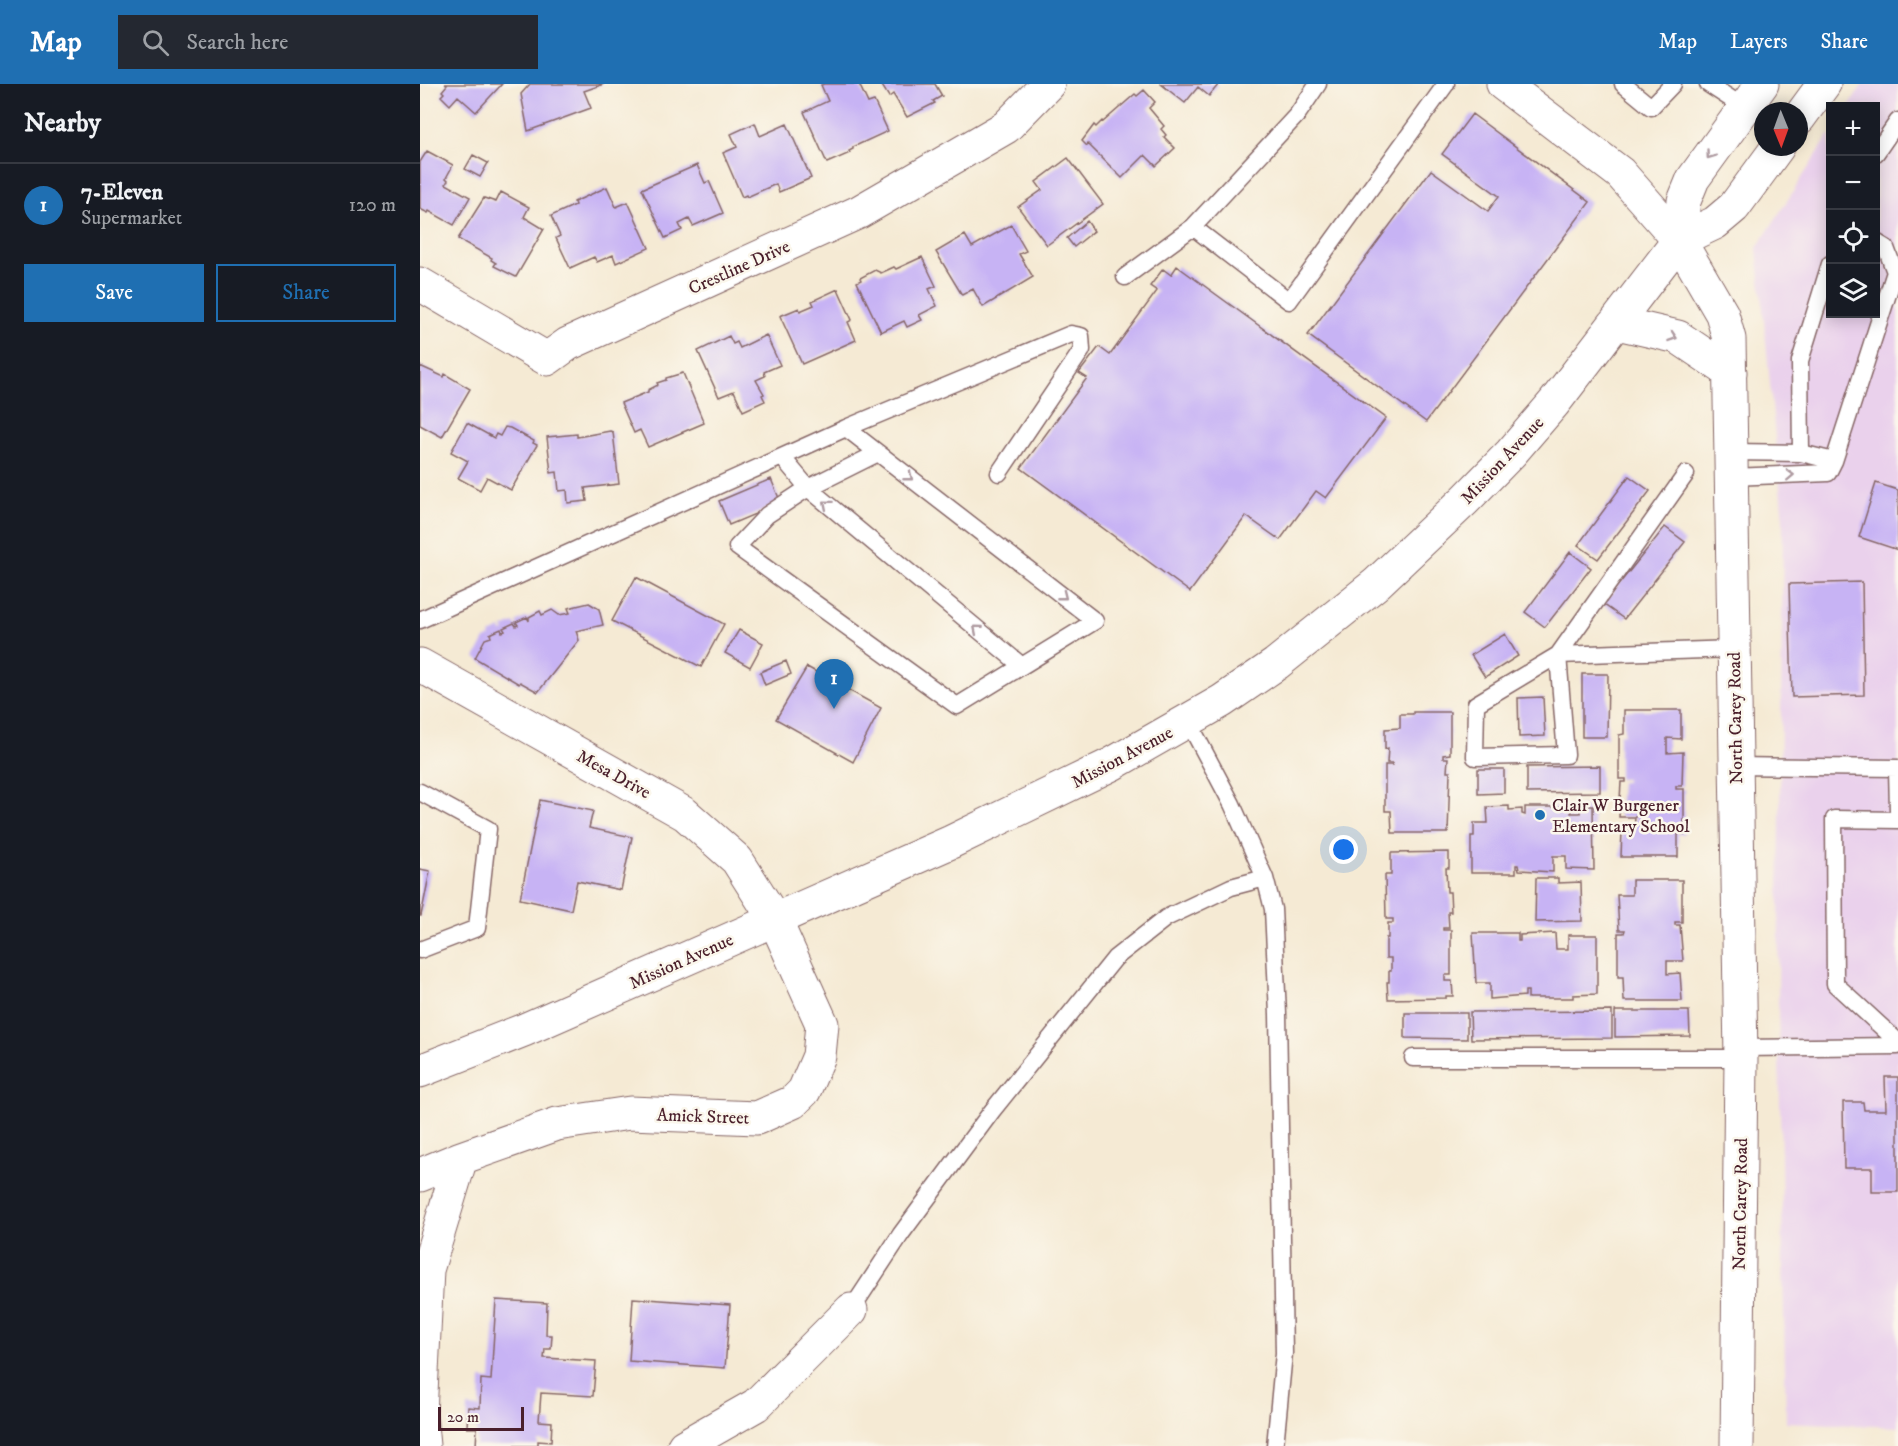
<!DOCTYPE html>
<meta charset="utf-8">
<style>
:root{--surface:#171b24;--page:#242831;--text:#f1f3f6;--muted:#9ea1a6;--line:#363941;--accent:#1f6fb2}
body{margin:0;font-family:"IM FELL DW Pica",serif;background:var(--page);color:var(--text)}
.controls{position:absolute;right:18px;top:18px;display:grid;overflow:hidden;border-radius:0px;box-shadow:0 3px 15px #0003}
.controls button{width:54px;height:54px;display:grid;place-items:center;padding:0;border:0;border-bottom:2px solid var(--line);background:var(--surface);color:var(--text);font:30px sans-serif}
.compass{position:absolute;left:1334px;top:18px;width:54px;height:54px;border-radius:50%;background:var(--surface);box-shadow:0 3px 15px #0003;rotate:179deg}
.scale{position:absolute;left:18px;bottom:15px;width:86px;box-sizing:border-box;padding-left:6px;border:3px solid #4a1f2b;border-top:0;font-size:16px;line-height:21px;white-space:nowrap;color:#4a1f2b;-webkit-text-stroke:4px #fbf7ec;paint-order:stroke}
.you{position:absolute;left:924px;top:766px;width:21px;height:21px;margin:-15px;border:4px solid #fff;border-radius:50%;background:#1a73e8;box-shadow:0 0 0 9px #1a73e833}
.badge{display:grid;place-items:center;width:39px;height:39px;border-radius:50%;background:var(--accent);color:#fff;font-size:20px;font-weight:700}
.pin{position:absolute;translate:-50% -50px;filter:drop-shadow(0 2px 3px #0008)}
.pin::after{content:'';position:absolute;top:32px;width:21px;height:18px;background:inherit;clip-path:polygon(0 0,100% 0,50% 100%)}
.list{margin:0;padding:0;list-style:none}
h2{display:flex;justify-content:space-between;align-items:center;height:78px;margin:0;padding:0 24px;font-size:26px}
h2 small{font-size:20px;font-weight:400;color:var(--muted)}
.list li{display:grid;grid-template-columns:39px 1fr auto;gap:18px;align-items:center;box-sizing:border-box;height:84px;padding:0 24px;border-top:2px solid var(--line)}
.list b{display:block;font-size:22px;white-space:nowrap}
.list p{margin:0;font-size:20px;white-space:nowrap;color:var(--muted)}
.list em{font-size:20px;font-style:normal;color:var(--muted)}
.actions{display:flex;gap:12px;padding:18px 24px}
.actions a{flex:1;padding:14px 0;border:2px solid var(--accent);border-radius:0px;text-align:center;font-size:21px;color:var(--accent)}
.actions .main{background:var(--accent);color:#fff}
.icon{flex:none;width:33px;height:33px;fill:none;stroke:currentColor;stroke-width:2;stroke-linecap:round;stroke-linejoin:round}
.map{position:relative;flex:none;width:1478px;height:1362px;overflow:hidden}
header{display:flex;align-items:center;gap:36px;box-sizing:border-box;height:84px;padding:0 30px;background:var(--accent);color:#fff}
header strong{font-size:28px}
nav{display:flex;gap:33px;margin-inline-start:auto;font-size:21px}
.search{width:420px;height:54px;background:var(--page);display:flex;align-items:center;gap:15px;box-sizing:border-box;padding:0 21px;border-radius:0px;color:var(--muted);font-size:22px}
main{display:flex}
aside{flex:1;background:var(--surface)}
.map>svg:first-child{display:block}
.built{fill:#ead1ec}
.building{fill:#c7b3f4}
.lines{fill:none;stroke-linecap:round;stroke-linejoin:round}
.lane-casing{stroke:#866666;stroke-width:19}
.street-casing{stroke:#866666;stroke-width:35}
.secondary-casing{stroke:#866666;stroke-width:35}
.primary-casing{stroke:#866666;stroke-width:35}
.lane{stroke:#fff;stroke-width:16}
.street{stroke:#fff;stroke-width:33}
.secondary{stroke:#fff;stroke-width:33}
.primary{stroke:#fff;stroke-width:33}
.oneway{stroke:#ae9aa0}
.poi-dot{fill:#1f6fb2;stroke:#fbf7ec;stroke-width:2}
.labels{text-anchor:middle;stroke-width:5;stroke-linejoin:round;paint-order:stroke}
.street-label{font-size:18px;fill:#4a1f2b;stroke:#fbf7ec}
.poi-label{font-size:18px;fill:#4a1f2b;stroke:#fbf7ec;text-anchor:start}
</style>
<header>
<strong>Map</strong>
<div class="search"><svg class="icon" aria-label="search" viewBox="0 0 24 24"><circle cx="10" cy="10" r="6"/><path d="M15 15l6 6"/></svg>Search here</div>
<nav><a>Map</a><a>Layers</a><a>Share</a></nav>
</header>
<main>
<aside>
<h2>Nearby<small></small></h2>
<ul class="list">
<li><span class="badge">1</span><div><b>7-Eleven</b><p>Supermarket</p></div><em>120 m</em></li>
</ul>
<div class="actions"><a class="main">Save</a><a>Share</a></div>
</aside>
<div class="map">
<svg width="1478" height="1362" viewBox="0 0 1478 1362">
<rect width="100%" height="100%" fill="#fbf7ec"/>
<filter id="ink" filterUnits="userSpaceOnUse"><feTurbulence type="fractalNoise" baseFrequency=".0167" numOctaves="2"/><feDisplacementMap in="SourceGraphic" scale="12" xChannelSelector="R" yChannelSelector="G"/><feConvolveMatrix kernelMatrix="1 2 1 2 8 2 1 2 1" color-interpolation-filters="sRGB"/></filter>
<filter id="wash" filterUnits="userSpaceOnUse"><feTurbulence type="fractalNoise" baseFrequency=".008" numOctaves="4" result="noise"/><feDisplacementMap in="SourceGraphic" scale="24" xChannelSelector="R" yChannelSelector="G"/><feGaussianBlur stdDeviation="1.35" result="paint"/><feColorMatrix in="noise" values="0 0 0 0 0 0 0 0 0 0 0 0 0 0 0 0 0 1.4 0 .05"/><feComposite in="paint" operator="in"/></filter>
<g filter="url(#wash)">
<rect width="100%" height="100%" fill="#f5ead4"/>
<!-- built -->
<path class="built" d="M 1443,0 L 1478,0 L 1478,1343 L 1366,1338 L 1358,917 L 1363,436 L 1337,164 L 1410,50 L 1410,230 L 1456,230 L 1456,22 L 1429,22 Z"/>
<g id="blocks">
<!-- building -->
<path class="building" d="M 25,0 L 82,0 L 56,28 L 38,12 L 30,21 L 21,12 L 24,9 L 22,7 L 27,1 Z
M 110,0 L 184,0 L 164,7 L 171,24 L 108,47 L 101,10 Z
M 404,0 L 439,0 L 448,19 L 454,17 L 468,47 L 433,63 L 433,65 L 429,67 L 430,69 L 407,79 L 384,28 L 408,17 L 401,1 Z
M 461,0 L 515,0 L 522,12 L 513,17 L 515,19 L 487,33 L 473,10 L 469,13 Z
M 741,0 L 799,0 L 789,12 L 778,3 L 765,19 Z
M 724,6 L 735,18 L 729,24 L 744,42 L 741,45 L 746,51 L 744,53 L 755,64 L 736,82 L 725,71 L 702,94 L 668,60 L 667,62 L 662,57 L 674,41 L 676,43 L 682,37 L 683,38 L 715,10 L 717,12 Z
M 1052,30 L 1170,118 L 1006,338 L 888,251 L 1011,86 L 1068,127 L 1079,112 L 1022,70 Z
M 335,39 L 340,52 L 367,40 L 391,94 L 359,108 L 356,100 L 327,113 L 326,111 L 322,113 L 303,69 L 317,63 L 311,50 Z
M 7,67 L 33,81 L 26,94 L 28,96 L 26,100 L 50,113 L 34,141 L 9,127 L 8,129 L 0,125 L 0,78 Z
M 53,71 L 68,79 L 60,93 L 45,85 Z
M 648,74 L 683,120 L 627,161 L 598,123 L 622,106 L 616,98 Z
M 277,81 L 285,99 L 289,97 L 303,129 L 273,142 L 269,135 L 259,140 L 262,146 L 245,154 L 222,105 Z
M 187,103 L 196,123 L 208,118 L 229,164 L 196,179 L 193,171 L 177,178 L 174,173 L 150,184 L 136,154 L 140,152 L 131,132 L 155,121 L 154,118 Z
M 81,108 L 109,123 L 104,133 L 124,145 L 96,193 L 74,182 L 76,179 L 71,176 L 72,174 L 38,155 L 64,114 L 76,118 Z
M 667,137 L 674,147 L 654,163 L 647,154 Z
M 591,141 L 606,167 L 599,170 L 613,193 L 563,223 L 553,205 L 542,211 L 516,168 L 545,151 L 552,163 Z
M 502,173 L 516,202 L 509,205 L 517,222 L 499,231 L 502,236 L 487,243 L 484,237 L 461,248 L 437,198 L 441,196 L 440,194 L 455,186 L 461,189 L 474,183 L 476,185 Z
M 757,182 L 966,334 L 906,414 L 896,407 L 860,456 L 826,432 L 770,508 L 601,384 L 667,294 L 659,289 L 679,263 L 690,271 L 737,207 L 730,202 L 743,185 L 751,191 Z
M 418,205 L 432,236 L 428,238 L 436,256 L 382,280 L 360,232 L 379,224 L 380,227 L 394,221 L 392,217 Z
M 346,251 L 360,281 L 344,288 L 345,292 L 336,296 L 344,310 L 342,311 L 345,317 L 323,327 L 314,307 L 299,313 L 278,267 L 309,252 L 313,260 L 317,258 L 320,264 Z
M 0,282 L 24,293 L 25,290 L 50,305 L 22,353 L 0,341 Z
M 263,289 L 284,339 L 228,363 L 220,346 L 214,349 L 201,319 L 228,308 L 228,306 L 238,301 L 237,299 L 246,296 L 246,294 Z
M 47,339 L 74,354 L 76,350 L 80,352 L 85,343 L 90,344 L 114,357 L 113,359 L 117,361 L 91,406 L 67,393 L 60,406 L 38,394 L 48,377 L 31,368 Z
M 190,347 L 193,348 L 199,400 L 165,404 L 167,417 L 148,419 L 147,406 L 139,407 L 137,388 L 131,389 L 127,353 L 157,350 L 157,353 Z
M 1209,392 L 1230,407 L 1178,475 L 1158,461 Z
M 351,395 L 361,419 L 309,441 L 299,417 Z
M 1456,399 L 1478,406 L 1478,466 L 1439,453 Z
M 1245,443 L 1265,458 L 1204,535 L 1183,520 Z
M 1150,468 L 1171,484 L 1125,543 L 1105,528 Z
M 216,493 L 304,540 L 281,583 L 192,537 Z
M 1442,498 L 1444,611 L 1372,613 L 1369,500 Z
M 169,519 L 179,525 L 183,541 L 156,547 L 159,556 L 118,608 L 100,598 L 99,600 L 55,574 L 65,555 L 71,553 L 70,550 L 81,545 L 82,548 L 85,547 L 83,544 L 94,539 L 96,542 L 98,541 L 96,538 L 107,533 L 109,537 L 109,533 L 120,527 L 122,531 L 132,526 L 139,531 L 150,529 L 148,524 Z
M 319,546 L 343,559 L 330,583 L 305,569 Z
M 1085,550 L 1098,572 L 1065,593 L 1051,571 Z
M 366,577 L 371,590 L 345,601 L 340,588 Z
M 387,583 L 461,624 L 433,678 L 356,635 Z
M 1162,590 L 1188,590 L 1187,653 L 1162,653 Z
M 1123,613 L 1125,652 L 1099,653 L 1098,614 Z
M 1204,626 L 1261,626 L 1261,655 L 1247,654 L 1247,669 L 1263,668 L 1262,702 L 1256,702 L 1256,705 L 1264,705 L 1264,750 L 1258,750 L 1258,773 L 1201,773 L 1202,746 L 1214,746 L 1215,733 L 1199,733 L 1201,698 L 1206,698 L 1206,695 L 1199,695 L 1199,651 L 1204,650 Z
M 993,628 L 1030,628 L 1030,670 L 1023,671 L 1023,674 L 1028,674 L 1027,688 L 1030,688 L 1028,749 L 972,749 L 971,727 L 965,727 L 965,681 L 972,681 L 972,679 L 967,679 L 968,664 L 965,665 L 965,645 L 980,644 L 980,630 L 993,630 Z
M 1180,682 L 1180,708 L 1107,709 L 1107,683 Z
M 1058,685 L 1084,685 L 1084,709 L 1058,710 Z
M 120,716 L 173,727 L 169,744 L 212,753 L 201,806 L 157,797 L 151,826 L 100,815 Z
M 1089,722 L 1089,726 L 1102,725 L 1102,730 L 1105,731 L 1105,723 L 1151,723 L 1151,729 L 1160,729 L 1160,722 L 1173,722 L 1174,786 L 1146,785 L 1146,772 L 1133,772 L 1133,788 L 1099,786 L 1098,781 L 1096,781 L 1096,789 L 1051,789 L 1051,752 L 1054,752 L 1054,739 L 1068,739 L 1067,723 Z
M 1029,768 L 1029,784 L 1026,784 L 1027,808 L 1030,808 L 1031,828 L 1028,828 L 1029,844 L 1023,844 L 1023,846 L 1031,846 L 1031,891 L 1025,891 L 1025,897 L 1032,897 L 1033,912 L 1026,912 L 1026,914 L 968,915 L 967,898 L 969,898 L 969,887 L 971,887 L 971,874 L 966,874 L 966,854 L 968,854 L 968,839 L 973,839 L 973,835 L 966,835 L 965,791 L 971,791 L 971,769 Z
M 0,785 L 10,787 L 1,832 L 0,832 Z
M 1116,794 L 1138,794 L 1138,799 L 1161,798 L 1162,837 L 1115,838 Z
M 1212,796 L 1262,796 L 1262,838 L 1255,838 L 1255,841 L 1260,841 L 1263,877 L 1247,877 L 1247,890 L 1260,889 L 1262,917 L 1204,917 L 1203,893 L 1198,893 L 1198,849 L 1204,849 L 1205,846 L 1199,846 L 1197,811 L 1212,811 Z
M 1053,849 L 1098,849 L 1098,857 L 1100,857 L 1100,851 L 1135,849 L 1136,865 L 1148,865 L 1148,851 L 1177,851 L 1177,910 L 1153,911 L 1153,914 L 1108,914 L 1108,907 L 1105,907 L 1105,912 L 1070,915 L 1070,899 L 1056,899 Z
M 1192,927 L 1192,954 L 1051,955 L 1050,928 Z
M 1195,927 L 1269,927 L 1270,952 L 1195,953 Z
M 985,929 L 1047,929 L 1047,955 L 985,954 Z
M 1465,993 L 1478,993 L 1478,1108 L 1452,1108 L 1452,1084 L 1424,1084 L 1423,1018 L 1443,1018 L 1444,1026 L 1466,1026 Z
M 213,1214 L 310,1221 L 305,1284 L 209,1277 Z
M 76,1216 L 127,1219 L 126,1251 L 132,1251 L 131,1265 L 125,1265 L 124,1274 L 176,1277 L 173,1312 L 121,1309 L 119,1337 L 132,1338 L 131,1358 L 118,1357 L 118,1362 L 56,1362 L 57,1344 L 47,1344 L 48,1323 L 60,1324 L 61,1295 L 71,1296 Z"/>
</g>
</g>
<g filter="url(#ink)">
<use href="#blocks" fill-opacity="0" stroke="#866666" stroke-width="1.5"/>
<g class="lines">
<!-- lane casing -->
<g class="lane-casing">
<path id="lane" d="M 1203,0 L 1231,23 L 1253,0
M 1288,0 L 1325,24
M 1456,69 L 1478,37
M 773,143 L 877,31 L 898,0
M 705,193 L 773,143 L 869,217 L 1026,0
M 426,344 L 675,537 L 537,622 L 317,463 L 347,431 L 388,404 L 458,369
M 1311,368 L 1381,369 L 1380,277 L 1410,180
M 1381,369 L 1414,377
M 362,373 L 388,404 L 602,582
M 1266,390 L 1138,571 L 1056,620 L 1055,673 L 1146,671 L 1138,571 L 1314,565
M 1312,393 L 1408,389 L 1414,377 L 1475,188 L 1466,164 L 1456,158
M 0,536 L 426,344 L 651,250 L 661,252 L 662,266 L 579,389
M 768,637 L 812,720 L 845,794 L 853,825 L 858,930 L 864,1269 L 855,1362
M 1316,682 L 1478,684
M 1477,684 L 1478,726
M 0,708 L 68,745 L 57,844 L 0,866
M 1478,736 L 1414,735 L 1415,900 L 1478,958
M 1321,964 L 1478,962
M 993,974 L 1321,974
M 431,1226 L 481,1150 L 572,1027 L 695,874 L 746,834 L 811,803 L 845,794"/>
</g>
<!-- street casing -->
<g class="street-casing">
<path id="street" d="M 0,200 L 127,275 L 148,260 L 439,128 L 586,43 L 628,0
M 0,1091 L 41,1074 L 137,1040 L 210,1029 L 337,1034 L 373,1018 L 384,1007 L 399,972 L 402,940 L 355,836
M 3,1362 L 0,1330 L 7,1186 L 41,1074
M 264,1362 L 336,1321 L 431,1226"/>
</g>
<!-- secondary casing -->
<g class="secondary-casing">
<path id="secondary" d="M 1083,0 L 1200,89 L 1259,156 L 1302,230 L 1309,255 L 1321,974 L 1317,1362
M 0,581 L 265,730 L 317,776 L 355,836"/>
</g>
<!-- primary casing -->
<g class="primary-casing">
<path id="primary" d="M 1379,34 L 1404,0
M 1259,156 L 1264,117 L 1273,95 L 1342,0
M 1197,239 L 1258,253 L 1310,288
M 0,987 L 104,946 L 531,758 L 692,680 L 802,617 L 856,580 L 956,500 L 1045,416 L 1091,369 L 1134,319 L 1259,156 L 1295,139 L 1314,123 L 1358,63"/>
</g>
<!-- lane -->
<use href="#lane" class="lane"/>
<!-- street -->
<use href="#street" class="street"/>
<!-- secondary -->
<use href="#secondary" class="secondary"/>
<!-- primary -->
<use href="#primary" class="primary"/>
</g>
<!-- one-way arrows -->
<defs><path id="oneway-chevron" d="M-2-3.5L2.5 0L-2 3.5" fill="none" stroke-width="1.6" stroke-linecap="round" stroke-linejoin="round" transform="scale(1.5)"/></defs>
<g class="oneway">
<use href="#oneway-chevron" transform="translate(1290 71) rotate(126)"/>
<use href="#oneway-chevron" transform="translate(1253 253) rotate(19)"/>
<use href="#oneway-chevron" transform="translate(1370 391) rotate(-2)"/>
<use href="#oneway-chevron" transform="translate(489 393) rotate(38)"/>
<use href="#oneway-chevron" transform="translate(407 420) rotate(-140)"/>
<use href="#oneway-chevron" transform="translate(643 512) rotate(38)"/>
<use href="#oneway-chevron" transform="translate(557 545) rotate(-140)"/>
</g>
</g>
<!-- markers -->
<circle class="poi-dot" cx="1120" cy="731" r="6"/>
<g class="labels">
<!-- street labels -->
<g class="street-label">
<text transform="translate(319 183) rotate(-24)" y="6">Crestline Drive</text>
<text transform="translate(1082 376) rotate(-47)" y="6">Mission Avenue</text>
<text transform="translate(1315 634) rotate(-91)" y="6">North Carey Road</text>
<text transform="translate(702 673) rotate(-28)" y="6">Mission Avenue</text>
<text transform="translate(194 690) rotate(29)" y="6">Mesa Drive</text>
<text transform="translate(261 877) rotate(-24)" y="6">Mission Avenue</text>
<text transform="translate(283 1032) rotate(2)" y="6">Amick Street</text>
<text transform="translate(1320 1120) rotate(-89)" y="6">North Carey Road</text>
</g>
<!-- poi labels -->
<g class="poi-label">
<text x="1132" y="727">Clair W Burgener<tspan x="1132" dy="21">Elementary School</tspan></text>
</g>
</g>
</svg>
<div class="controls">
<button>+</button>
<button>−</button>
<button><svg class="icon" aria-label="locate" viewBox="0 0 24 24"><circle cx="12" cy="12" r="6"/><path d="M12 2v4M12 18v4M2 12h4M18 12h4"/></svg></button>
<button><svg class="icon" aria-label="layers" viewBox="0 0 24 24"><path d="M12 4l9 5-9 5-9-5zM3 14l9 5 9-5"/></svg></button>
</div>
<svg class="compass" viewBox="-18 -18 36 36"><path d="M0-13l5 13h-10z" fill="#e53935"/><path d="M0 13l5-13h-10z" fill="#9ea1a6"/></svg>
<div class="scale">20 m</div>
<div class="you"></div>
<div class="pin badge" style="left:414px;top:625px">1</div>
</div>
</main>
